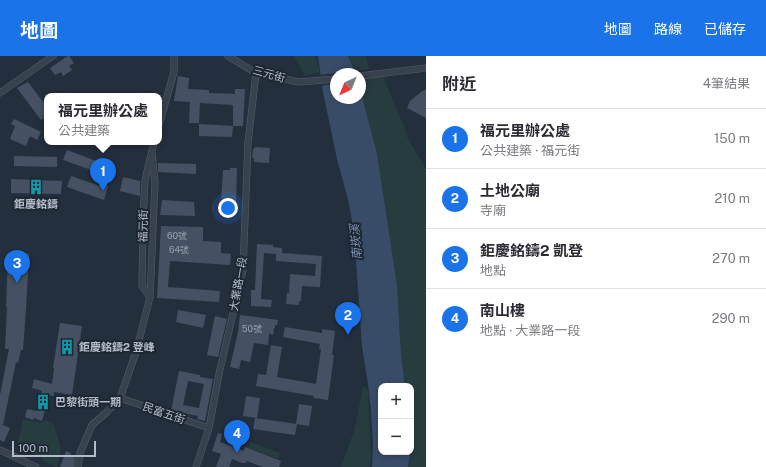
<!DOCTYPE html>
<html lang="zh-TW">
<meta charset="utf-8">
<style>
:root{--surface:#fff;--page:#f2f2f3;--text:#2b2b33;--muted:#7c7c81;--line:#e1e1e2;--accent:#1a73e8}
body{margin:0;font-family:"Public Sans","Noto Sans TC",sans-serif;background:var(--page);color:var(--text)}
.controls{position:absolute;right:12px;bottom:12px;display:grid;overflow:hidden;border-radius:8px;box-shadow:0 2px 6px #0003}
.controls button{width:36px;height:36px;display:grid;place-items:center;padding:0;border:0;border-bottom:1px solid var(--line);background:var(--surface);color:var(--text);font:20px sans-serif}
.compass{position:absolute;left:330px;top:12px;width:36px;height:36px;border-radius:50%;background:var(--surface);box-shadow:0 2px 6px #0003;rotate:223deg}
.scale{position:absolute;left:12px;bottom:10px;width:84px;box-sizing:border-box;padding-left:4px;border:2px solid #b4bcc9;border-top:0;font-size:11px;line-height:14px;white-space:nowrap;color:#b4bcc9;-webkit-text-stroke:3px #1d2633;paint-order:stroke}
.you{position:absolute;left:228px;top:152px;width:14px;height:14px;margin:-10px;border:3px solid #fff;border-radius:50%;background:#1a73e8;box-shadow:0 0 0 6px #1a73e833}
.badge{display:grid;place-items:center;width:26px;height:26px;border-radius:50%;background:var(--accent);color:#fff;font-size:13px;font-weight:700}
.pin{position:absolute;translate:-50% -33px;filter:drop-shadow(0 1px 2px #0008)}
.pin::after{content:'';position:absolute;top:21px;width:14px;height:12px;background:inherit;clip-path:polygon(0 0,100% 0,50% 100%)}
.popup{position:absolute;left:44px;top:37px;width:118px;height:52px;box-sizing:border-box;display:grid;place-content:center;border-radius:8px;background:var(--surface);filter:drop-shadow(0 1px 3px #0005);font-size:13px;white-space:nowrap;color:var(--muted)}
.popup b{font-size:15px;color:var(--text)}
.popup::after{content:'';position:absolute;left:50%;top:100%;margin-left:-8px;border:8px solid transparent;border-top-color:var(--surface)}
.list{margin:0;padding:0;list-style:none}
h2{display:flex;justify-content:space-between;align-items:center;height:52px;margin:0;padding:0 16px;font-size:17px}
h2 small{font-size:13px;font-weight:400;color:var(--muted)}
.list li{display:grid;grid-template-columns:26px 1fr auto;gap:12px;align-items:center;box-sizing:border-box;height:60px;padding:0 16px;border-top:1px solid var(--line)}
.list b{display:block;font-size:15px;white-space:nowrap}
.list p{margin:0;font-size:13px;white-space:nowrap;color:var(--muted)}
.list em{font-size:13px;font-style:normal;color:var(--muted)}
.map{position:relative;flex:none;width:426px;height:411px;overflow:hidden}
header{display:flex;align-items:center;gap:24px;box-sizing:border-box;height:56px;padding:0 20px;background:var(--accent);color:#fff}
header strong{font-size:19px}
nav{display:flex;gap:22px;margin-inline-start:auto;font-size:14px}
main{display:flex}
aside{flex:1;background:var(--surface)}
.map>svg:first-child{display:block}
.green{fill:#263c3f}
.water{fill:#394c67}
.pier{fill:#242f3e}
.building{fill:#455162;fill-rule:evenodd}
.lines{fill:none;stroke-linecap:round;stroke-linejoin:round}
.street-casing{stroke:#565f6c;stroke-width:7}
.street{stroke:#38414e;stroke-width:6}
.labels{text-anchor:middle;stroke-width:4;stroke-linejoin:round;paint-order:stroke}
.number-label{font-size:9px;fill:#98a1af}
.street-label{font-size:11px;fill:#b4bcc9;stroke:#1d2633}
.poi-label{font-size:11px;font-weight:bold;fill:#b4bcc9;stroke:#1d2633;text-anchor:start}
.water-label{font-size:12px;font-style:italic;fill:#7c92b1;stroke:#1d2633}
</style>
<header>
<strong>地圖</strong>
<nav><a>地圖</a><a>路線</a><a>已儲存</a></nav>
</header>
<main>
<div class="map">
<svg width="426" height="411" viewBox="0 0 426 411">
<rect width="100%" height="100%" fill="#242f3e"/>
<!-- green -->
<path class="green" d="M 294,0 L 315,0 L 320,16 L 305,20 Z
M 348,0 L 366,0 L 369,13 L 355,15 Z
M 383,20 L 401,64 L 404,68 L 407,81 L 426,113 L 426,411 L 408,411 L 410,396 L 411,396 L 411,330 L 405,330 L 401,299 L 397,229 L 377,99 L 360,32 L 360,24 Z
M 363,329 L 368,334 L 371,401 L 369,411 L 341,411 L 355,372 Z
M 23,363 L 39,367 L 46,364 L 54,369 L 61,393 L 57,411 L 43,405 L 42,401 L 17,390 Z
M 250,386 L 280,397 L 278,403 L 248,392 Z"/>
<!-- water -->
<path class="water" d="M 318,0 L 348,0 L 356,18 L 336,18 L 336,42 L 360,42 L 360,32 L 377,98 L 397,229 L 401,299 L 405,330 L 381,330 L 381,396 L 410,396 L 408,411 L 372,411 L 373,389 L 371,354 L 368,328 L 362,290 L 354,176 L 348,143 L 337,103 L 323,36 Z"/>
<!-- pier -->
<path class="pier" d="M 354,15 L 355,18 L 336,18 L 336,28 L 320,30 L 319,19 Z"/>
<!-- building -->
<path class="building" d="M 68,0 L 69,0 L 74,7 L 69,10 L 72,14 L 63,20 L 61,16 L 55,19 L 50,12 Z
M 178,20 L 189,22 L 188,33 L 209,34 L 209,37 L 235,38 L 235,33 L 245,33 L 243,70 L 233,70 L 233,49 L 200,47 L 199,67 L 189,67 L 190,46 L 174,45 Z
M 28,26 L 47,51 L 47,60 L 41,64 L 17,32 Z
M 426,33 L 426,62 L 407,52 L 410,45 L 421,36 Z
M 14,63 L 41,76 L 37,84 L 30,80 L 26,90 L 10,83 L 15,70 L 11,68 Z
M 199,68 L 233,70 L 232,81 L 199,80 Z
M 255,91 L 270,92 L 269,107 L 254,106 L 254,102 L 252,102 L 253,94 Z
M 67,94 L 104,108 L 100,117 L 63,104 Z
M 14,100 L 57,101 L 57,111 L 14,110 Z
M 158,107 L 196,108 L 196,118 L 158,116 Z
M 230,112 L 237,112 L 236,150 L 221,148 L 223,114 L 230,114 Z
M 71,120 L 100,130 L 101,127 L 108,130 L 104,144 L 67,131 Z
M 123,121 L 140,125 L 140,140 L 120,135 Z
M 11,123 L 62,125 L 61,138 L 11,137 Z
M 162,144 L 194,146 L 195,160 L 160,159 Z
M 161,170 L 203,171 L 203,185 L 221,186 L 221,197 L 231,198 L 230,209 L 170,205 L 168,231 L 220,235 L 219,246 L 157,242 Z
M 257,188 L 273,189 L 273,191 L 282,192 L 282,197 L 322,200 L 320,231 L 302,230 L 301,245 L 299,245 L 299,249 L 286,248 L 287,237 L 289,237 L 290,218 L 315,220 L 316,208 L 276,205 L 276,198 L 264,197 L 261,243 L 272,244 L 271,251 L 251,250 L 251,234 L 255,234 Z
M 14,196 L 29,198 L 26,253 L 23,294 L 21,294 L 18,307 L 16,306 L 3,369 L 10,372 L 4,386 L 0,384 L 0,339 L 9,293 L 5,293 L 7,251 L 6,251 L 8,202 Z
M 178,254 L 206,259 L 203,272 L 176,266 Z
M 240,259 L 278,264 L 277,269 L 275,269 L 275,272 L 274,272 L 273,279 L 269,278 L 268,289 L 254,287 L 250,306 L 241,304 L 239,313 L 230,311 L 238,276 Z
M 215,260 L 227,263 L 218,301 L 207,299 Z
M 60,267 L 82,270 L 72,339 L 54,336 L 54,340 L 49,339 L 42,365 L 34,362 L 33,364 L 25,361 L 27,353 L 37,355 L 42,335 L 32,332 L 34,323 L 52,328 L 54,312 L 53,312 Z
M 285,271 L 322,277 L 322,273 L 335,275 L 332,299 L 334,299 L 328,344 L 313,342 L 314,340 L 256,330 L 258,318 L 266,319 L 271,289 L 282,291 L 277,321 L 316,328 L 321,293 L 319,293 L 320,288 L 283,281 Z
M 179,315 L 200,319 L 200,321 L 213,323 L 205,365 L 197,363 L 198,360 L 171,355 ZM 188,325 L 204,328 L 199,352 L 183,349 Z
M 246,340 L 260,342 L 257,362 L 243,360 Z
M 299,348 L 312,350 L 309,370 L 296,368 Z
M 255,362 L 297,368 L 295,379 L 253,373 Z
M 218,377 L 222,378 L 220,386 L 244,395 L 245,391 L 281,405 L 279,411 L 263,411 L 247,405 L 246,407 L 242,407 L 232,403 L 229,411 L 216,411 L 221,398 L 212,395 Z
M 66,395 L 71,397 L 70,400 L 75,402 L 74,411 L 60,411 Z"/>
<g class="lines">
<!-- street casing -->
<g class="street-casing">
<path id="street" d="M 228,0 L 256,17 L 299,26 L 336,23
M 360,20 L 426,12
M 0,37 L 53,0
M 159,69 L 174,16 L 174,0
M 150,241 L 142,230 L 143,166 L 145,124 L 154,86
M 120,342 L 209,372
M 0,394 L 36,411
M 78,411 L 80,397 L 92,369 L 108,355 L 120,342 L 136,296 L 150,241 L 155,127 L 152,97
M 196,411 L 209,372 L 219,318 L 243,214 L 248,87 L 256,17"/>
</g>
<!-- street -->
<use href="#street" class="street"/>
</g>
<!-- icons -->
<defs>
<g id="building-bare" transform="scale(1.2)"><path d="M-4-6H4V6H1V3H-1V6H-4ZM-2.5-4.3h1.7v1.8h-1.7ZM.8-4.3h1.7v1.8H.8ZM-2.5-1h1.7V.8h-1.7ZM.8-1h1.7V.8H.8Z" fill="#0f9aa8" stroke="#1d2633" stroke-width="2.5" paint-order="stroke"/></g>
</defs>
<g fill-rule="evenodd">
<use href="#building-bare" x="36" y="131"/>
<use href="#building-bare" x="67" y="291"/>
<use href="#building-bare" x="43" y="346"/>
</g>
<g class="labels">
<!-- number labels -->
<g class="number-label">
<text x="177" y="183">60號</text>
<text x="179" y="197">64號</text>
<text x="252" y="276">50號</text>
</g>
<!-- street labels -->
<g class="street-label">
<text transform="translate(269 18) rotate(16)" y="4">三元街</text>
<text transform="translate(143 170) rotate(-89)" y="4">福元街</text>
<text transform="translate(238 228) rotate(-80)" y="4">大業路一段</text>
<text transform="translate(164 357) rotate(19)" y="4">民富五街</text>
</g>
<!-- poi labels -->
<g class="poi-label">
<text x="36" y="152" text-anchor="middle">鉅慶銘鑄</text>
<text x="79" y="295">鉅慶銘鑄2 登峰</text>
<text x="55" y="350">巴黎街頭一期</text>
</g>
<!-- water labels -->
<g class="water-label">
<text transform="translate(356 186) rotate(-95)" y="4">南崁溪</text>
</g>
</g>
</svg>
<div class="controls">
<button>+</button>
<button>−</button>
</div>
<svg class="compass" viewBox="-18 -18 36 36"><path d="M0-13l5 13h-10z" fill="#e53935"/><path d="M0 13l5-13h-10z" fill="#7c7c81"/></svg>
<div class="scale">100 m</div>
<div class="you"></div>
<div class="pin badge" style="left:103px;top:135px">1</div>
<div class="popup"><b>福元里辦公處</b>公共建築</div>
<div class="pin badge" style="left:348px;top:279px">2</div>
<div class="pin badge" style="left:17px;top:227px">3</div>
<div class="pin badge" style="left:237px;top:397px">4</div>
</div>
<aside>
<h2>附近<small>4筆結果</small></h2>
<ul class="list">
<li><span class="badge">1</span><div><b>福元里辦公處</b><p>公共建築 · 福元街</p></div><em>150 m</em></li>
<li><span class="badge">2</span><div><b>土地公廟</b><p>寺廟</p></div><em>210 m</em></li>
<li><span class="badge">3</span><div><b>鉅慶銘鑄2 凱登</b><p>地點</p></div><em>270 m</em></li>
<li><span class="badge">4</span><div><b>南山樓</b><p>地點 · 大業路一段</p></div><em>290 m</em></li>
</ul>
</aside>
</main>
